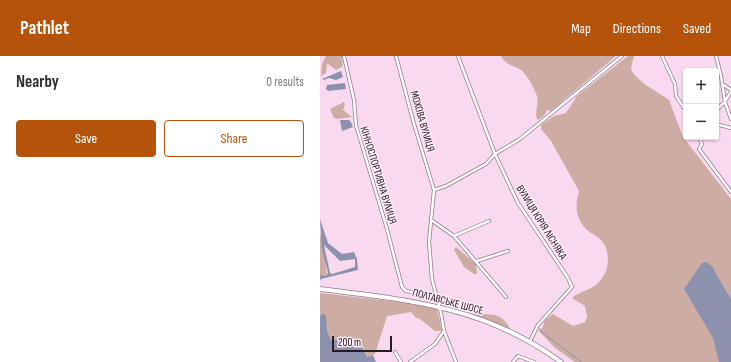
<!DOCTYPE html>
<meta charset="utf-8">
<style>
:root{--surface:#fff;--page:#f7f7f7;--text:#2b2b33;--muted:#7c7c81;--line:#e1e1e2;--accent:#b45309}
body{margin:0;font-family:"Sofia Sans Condensed",sans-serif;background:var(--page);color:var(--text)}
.controls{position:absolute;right:12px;top:12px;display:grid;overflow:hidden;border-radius:4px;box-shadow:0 1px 3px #0004}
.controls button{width:36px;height:36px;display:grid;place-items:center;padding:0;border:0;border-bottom:1px solid var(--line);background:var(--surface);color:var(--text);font:20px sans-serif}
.scale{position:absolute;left:12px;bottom:10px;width:60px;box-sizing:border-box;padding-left:4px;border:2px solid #251b23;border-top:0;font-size:11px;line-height:14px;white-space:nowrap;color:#251b23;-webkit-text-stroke:3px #fdebf8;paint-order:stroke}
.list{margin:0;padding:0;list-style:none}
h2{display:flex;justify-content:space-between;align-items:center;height:52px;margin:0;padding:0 16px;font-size:17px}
h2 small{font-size:13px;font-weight:400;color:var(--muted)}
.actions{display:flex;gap:8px;padding:12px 16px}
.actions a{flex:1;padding:9px 0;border:1px solid var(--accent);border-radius:4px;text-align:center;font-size:14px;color:var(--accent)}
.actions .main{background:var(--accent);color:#fff}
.map{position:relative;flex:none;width:411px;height:306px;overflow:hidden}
header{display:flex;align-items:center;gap:24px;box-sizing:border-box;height:56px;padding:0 20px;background:var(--accent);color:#fff}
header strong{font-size:19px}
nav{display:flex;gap:22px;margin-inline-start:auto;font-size:14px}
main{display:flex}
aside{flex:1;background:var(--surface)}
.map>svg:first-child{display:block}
.green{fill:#cdaca3}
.water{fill:#8c92ae;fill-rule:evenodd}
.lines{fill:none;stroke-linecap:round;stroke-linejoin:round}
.stream{stroke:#8c92ae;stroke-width:1}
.minor-casing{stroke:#957a8e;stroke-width:4}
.major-casing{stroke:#957a8e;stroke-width:5.5}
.minor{stroke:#fff;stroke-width:2.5}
.major{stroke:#fff;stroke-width:4}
.labels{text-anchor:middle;stroke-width:3;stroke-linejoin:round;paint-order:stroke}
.street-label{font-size:11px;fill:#251b23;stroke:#fdebf8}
</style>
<header>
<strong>Pathlet</strong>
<nav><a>Map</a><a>Directions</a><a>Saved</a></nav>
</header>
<main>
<aside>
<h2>Nearby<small>0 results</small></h2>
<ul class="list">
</ul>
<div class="actions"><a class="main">Save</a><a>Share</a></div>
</aside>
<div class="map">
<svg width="411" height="306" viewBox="0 0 411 306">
<rect width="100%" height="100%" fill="#f8d9ef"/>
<!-- green -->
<path class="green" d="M 6,0 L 22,0 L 23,10 L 16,14 L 7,7 L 6,17 L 1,20 L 2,8 Z
M 181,0 L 296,0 L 231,55 L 227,54 L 224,60 L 218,64 C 213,57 220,48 217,40 C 214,32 207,18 201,14 C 192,8 188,11 181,0 Z
M 308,0 L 314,0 L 311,12 C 314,25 339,36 349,44 L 363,81 L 411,143 L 411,243 L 392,210 L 411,306 L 255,306 L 235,292 L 219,275 L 219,272 L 222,273 L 225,264 L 233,258 L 253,270 L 265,266 L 267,261 L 265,250 L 252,242 C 260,234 272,235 280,225 C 290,214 291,193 280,183 C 276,179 271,178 267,174 C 255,162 255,150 259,135 L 231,85 L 221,73 L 221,69 L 234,60 L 246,57 L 257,40 Z
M 24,46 L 25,49 L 23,54 L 32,61 L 17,63 L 14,62 L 10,53 Z
M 0,178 L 3,185 L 7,220 L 0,219 Z
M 136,191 L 156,208 L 157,218 L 154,218 L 144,211 L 134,194 Z
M 0,237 L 88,247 L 117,253 L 122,275 L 115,275 L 100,263 L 95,261 L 91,256 L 67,260 L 55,298 L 47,301 L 41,286 L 23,287 L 21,284 L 11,284 L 9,281 L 2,258 L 0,260 Z
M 152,258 C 173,259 180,255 191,274 Z"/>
<!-- water -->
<path class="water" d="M 21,15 L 23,21 L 16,24 L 9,22 L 4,24 L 2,23 Z
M 25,27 L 26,33 L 8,35 L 6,33 L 7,29 Z
M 20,64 L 29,64 L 31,66 L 33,71 L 22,75 Z
M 0,163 L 8,187 L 22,198 L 34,196 L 37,203 L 38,214 L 1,223 L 0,225 L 0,219 L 6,220 L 8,217 L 2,193 ZM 4,189 L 20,205 L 35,203 L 35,211 L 12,218 L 10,217 Z
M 386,206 L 392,210 L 411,243 L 411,306 L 399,306 L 393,282 L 364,233 L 382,207 Z
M 3,257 L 6,260 L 7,275 L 11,284 L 21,284 L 24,287 L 39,285 L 47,301 L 53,299 L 56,306 L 0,306 L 0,260 Z"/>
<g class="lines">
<!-- stream -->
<path class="stream" d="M 220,275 L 262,306"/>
<!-- minor casing -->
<g class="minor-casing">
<path id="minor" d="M 24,0 L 34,44 L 36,69 L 67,173 L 82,231 L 86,235 L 117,241
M 76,0 L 94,68 L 114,134
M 138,0 L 175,98 L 198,147 L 248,222 L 252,231 L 218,269 L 210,285
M 342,0 L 355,28 L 356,40 L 366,55
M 396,0 L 401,20 L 405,46 L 411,63
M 404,29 L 411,34
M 405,45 L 411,36
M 396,54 L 405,46
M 396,68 L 411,72
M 379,81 L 382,88 L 379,93 L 411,136
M 111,164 L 134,180 L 186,241
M 134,180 L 169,165
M 157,205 L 188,195
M 75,296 L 81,306
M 90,306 L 115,288 L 124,275
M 136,306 L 124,275 L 121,257 L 112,223 L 109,186 L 114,134 L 126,130 L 166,108 L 175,98 L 200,83 L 302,0
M 193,306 L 198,300 L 214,306"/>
</g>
<!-- major casing -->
<g class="major-casing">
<path id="major" d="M 0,233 C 90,244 166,251 241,306"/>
</g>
<!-- minor -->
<use href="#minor" class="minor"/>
<!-- major -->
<use href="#major" class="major"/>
</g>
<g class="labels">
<!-- street labels -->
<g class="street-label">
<text transform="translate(103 65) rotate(74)" y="4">МОХОВА ВУЛИЦЯ</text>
<text transform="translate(59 119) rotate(73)" y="4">КІННОСПОРТИВНА ВУЛИЦЯ</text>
<text transform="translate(222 166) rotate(58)" y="4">ВУЛИЦЯ ЮРІЯ ЛІСНЯКА</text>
<text transform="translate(128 245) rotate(15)" y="4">ПОЛТАВСЬКЕ ШОСЕ</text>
</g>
</g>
</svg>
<div class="controls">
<button>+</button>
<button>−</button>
</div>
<div class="scale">200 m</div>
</div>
</main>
